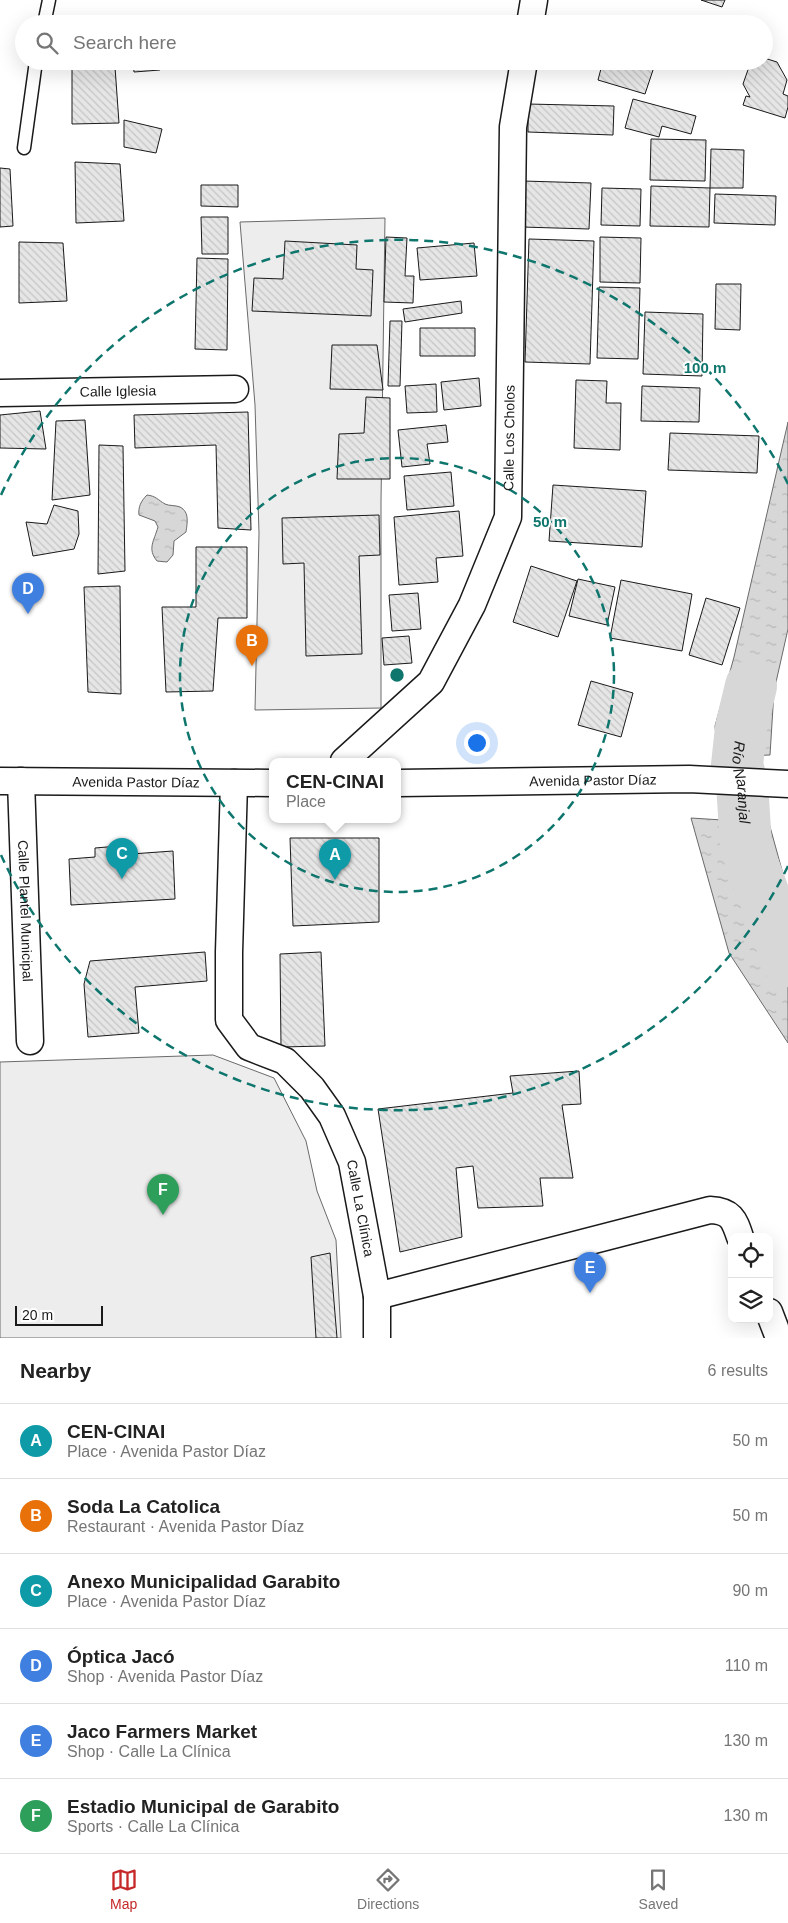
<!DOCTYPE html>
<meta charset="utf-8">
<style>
:root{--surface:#fff;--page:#f2f2f2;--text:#222;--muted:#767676;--line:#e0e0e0;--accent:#c62828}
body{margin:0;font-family:Helvetica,sans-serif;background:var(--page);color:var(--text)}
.controls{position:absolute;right:15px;bottom:15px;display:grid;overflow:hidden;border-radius:10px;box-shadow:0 5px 20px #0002}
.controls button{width:45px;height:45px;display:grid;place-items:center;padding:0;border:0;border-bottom:1px solid var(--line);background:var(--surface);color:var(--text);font:25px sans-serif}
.scale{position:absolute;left:15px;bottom:12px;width:88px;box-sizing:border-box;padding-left:5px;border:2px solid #1a1a1a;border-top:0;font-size:14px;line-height:18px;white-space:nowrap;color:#1a1a1a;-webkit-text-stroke:4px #fff;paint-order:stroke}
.you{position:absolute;left:476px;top:742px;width:18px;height:18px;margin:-12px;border:4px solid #fff;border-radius:50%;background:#1a73e8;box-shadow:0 0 0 8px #1a73e833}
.badge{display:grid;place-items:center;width:32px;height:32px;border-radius:50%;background:var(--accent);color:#fff;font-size:16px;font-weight:700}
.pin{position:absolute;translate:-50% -41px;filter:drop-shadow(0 1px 2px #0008)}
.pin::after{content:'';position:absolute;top:26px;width:18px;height:15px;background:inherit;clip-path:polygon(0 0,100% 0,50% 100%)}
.popup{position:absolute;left:269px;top:758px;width:132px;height:65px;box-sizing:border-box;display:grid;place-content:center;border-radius:10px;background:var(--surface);filter:drop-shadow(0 1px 4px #0005);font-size:16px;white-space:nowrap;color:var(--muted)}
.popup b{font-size:19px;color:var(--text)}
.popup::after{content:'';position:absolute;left:50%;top:100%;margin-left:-10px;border:10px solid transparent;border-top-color:var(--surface)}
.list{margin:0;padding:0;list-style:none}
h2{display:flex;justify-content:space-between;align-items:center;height:65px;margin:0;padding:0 20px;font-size:21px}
h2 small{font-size:16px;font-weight:400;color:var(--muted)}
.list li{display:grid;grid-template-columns:32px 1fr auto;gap:15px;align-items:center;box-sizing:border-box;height:75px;padding:0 20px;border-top:1px solid var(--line)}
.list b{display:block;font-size:19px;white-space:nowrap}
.list p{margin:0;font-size:16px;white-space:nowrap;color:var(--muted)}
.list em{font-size:16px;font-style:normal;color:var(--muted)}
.icon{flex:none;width:28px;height:28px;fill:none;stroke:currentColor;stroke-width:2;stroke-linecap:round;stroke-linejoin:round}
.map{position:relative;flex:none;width:788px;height:1338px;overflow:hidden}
.search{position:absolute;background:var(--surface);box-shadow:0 5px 20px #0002;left:15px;right:15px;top:15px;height:55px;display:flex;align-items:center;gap:12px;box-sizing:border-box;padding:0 18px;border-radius:28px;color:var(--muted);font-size:19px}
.sheet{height:515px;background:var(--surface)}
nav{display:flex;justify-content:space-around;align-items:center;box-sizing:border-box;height:70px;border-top:1px solid var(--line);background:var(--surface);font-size:14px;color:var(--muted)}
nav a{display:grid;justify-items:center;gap:2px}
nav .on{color:var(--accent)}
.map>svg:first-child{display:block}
.built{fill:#ededed;stroke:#6a6a6a}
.water{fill:url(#water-ripples);stroke:#6a6a6a}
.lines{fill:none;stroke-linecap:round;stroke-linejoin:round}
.river{stroke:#d7d7d7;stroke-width:52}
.building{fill:url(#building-back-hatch);stroke:#1a1a1a}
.service-casing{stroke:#1a1a1a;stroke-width:15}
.minor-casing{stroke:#1a1a1a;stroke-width:29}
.service{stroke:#fff;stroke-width:12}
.minor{stroke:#fff;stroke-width:26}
.ring{fill:none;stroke:#0f766e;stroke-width:2.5;stroke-dasharray:9 6}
.labels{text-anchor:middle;stroke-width:4;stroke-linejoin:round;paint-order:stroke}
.street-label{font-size:14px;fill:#1a1a1a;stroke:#fff}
.water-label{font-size:15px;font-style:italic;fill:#1a1a1a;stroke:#fff}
.centre{fill:#0f766e;stroke:#fff;stroke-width:2.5}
.ring-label{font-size:15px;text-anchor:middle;font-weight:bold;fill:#0f766e;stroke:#fff;stroke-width:4;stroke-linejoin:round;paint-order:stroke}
</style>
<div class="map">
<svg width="788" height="1338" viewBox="0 0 788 1338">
<defs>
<pattern id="water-ripples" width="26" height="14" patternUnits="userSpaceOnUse" patternTransform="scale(1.25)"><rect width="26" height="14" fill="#d7d7d7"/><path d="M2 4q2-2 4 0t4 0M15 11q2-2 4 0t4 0" fill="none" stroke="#b8b8b8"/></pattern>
<pattern id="building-back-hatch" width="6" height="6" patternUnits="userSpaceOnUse" patternTransform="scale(1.25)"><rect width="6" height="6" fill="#e6e6e6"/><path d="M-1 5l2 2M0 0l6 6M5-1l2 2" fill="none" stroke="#c5c5c5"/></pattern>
</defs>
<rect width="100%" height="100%" fill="#fff"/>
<!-- built -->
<path class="built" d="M 385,218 L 381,501 L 381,708 L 255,710 L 259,533 L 255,405 L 240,222 Z
M 213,1055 L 274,1078 L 306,1141 L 317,1191 L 336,1240 L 341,1338 L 0,1338 L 0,1062 Z"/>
<!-- water -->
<path class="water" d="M 788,422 L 788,629 L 774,691 L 770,755 L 718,757 L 715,726 L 734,657 Z
M 147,495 C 156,496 158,500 165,504 C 169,506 175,505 180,507 C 190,512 187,524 186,532 L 174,541 L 173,555 L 167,562 L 157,561 C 147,549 154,541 158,527 L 155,521 L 139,515 C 138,507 141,501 147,495 Z
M 691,818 L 769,823 L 788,892 L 788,1043 L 729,953 Z"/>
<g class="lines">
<!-- river -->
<path class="river" id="s1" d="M 751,686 L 741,728 L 737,765 L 742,783 L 746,846 L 788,961"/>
</g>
<!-- building -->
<path class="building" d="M 701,0 L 725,0 L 722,7 Z
M 764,58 L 777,62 L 787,80 L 783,94 L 788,96 L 788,107 L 785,118 L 743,105 L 746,96 L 750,97 L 743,84 L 750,64 L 756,61 L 764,61 Z
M 72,61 L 117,61 L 115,67 L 119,123 L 72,124 Z
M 133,61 L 163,61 L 160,70 L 134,72 Z
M 603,61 L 656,61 L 645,94 L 598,80 Z
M 633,99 L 696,116 L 691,134 L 662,126 L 659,137 L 625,128 Z
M 528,104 L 614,106 L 613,135 L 528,132 Z
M 124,120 L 162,129 L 156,153 L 124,147 Z
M 651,139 L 706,140 L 705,181 L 650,180 Z
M 711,149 L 744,150 L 743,188 L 710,188 Z
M 75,162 L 120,164 L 124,221 L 76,223 Z
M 0,168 L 10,169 L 13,226 L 0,227 Z
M 523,181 L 591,183 L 589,229 L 522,227 Z
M 201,185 L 238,185 L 238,207 L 201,206 Z
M 651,186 L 710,188 L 709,227 L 650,226 Z
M 602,188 L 641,189 L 640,226 L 601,225 Z
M 715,194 L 776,196 L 775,225 L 714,223 Z
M 201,217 L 228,217 L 228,254 L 202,254 Z
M 386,237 L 407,238 L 405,276 L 414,276 L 413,303 L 384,302 Z
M 600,237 L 641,238 L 640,283 L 600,282 Z
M 529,239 L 594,241 L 590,364 L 525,362 Z
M 285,241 L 357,245 L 356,269 L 373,270 L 371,316 L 252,311 L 254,278 L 283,279 Z
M 19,242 L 63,243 L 67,301 L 19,303 Z
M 474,243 L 477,276 L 420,280 L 417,248 Z
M 197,258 L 228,259 L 227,350 L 195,349 Z
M 716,284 L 741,284 L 740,330 L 715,329 Z
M 599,287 L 640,288 L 638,359 L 597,358 Z
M 461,301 L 462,313 L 405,322 L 403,309 Z
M 645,312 L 703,314 L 702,376 L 643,374 Z
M 390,321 L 402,321 L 400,386 L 388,386 Z
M 420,328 L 475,328 L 475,356 L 420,356 Z
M 332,345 L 377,345 L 383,390 L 330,389 Z
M 479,378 L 481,406 L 444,410 L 441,382 Z
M 576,380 L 607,381 L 606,403 L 621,403 L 620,450 L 574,448 Z
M 436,384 L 437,412 L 407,413 L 405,386 Z
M 642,386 L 700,388 L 699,422 L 641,421 Z
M 366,397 L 390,398 L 390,479 L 337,479 L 339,434 L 364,433 Z
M 40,411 L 46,449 L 0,448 L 0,415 Z
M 248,412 L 251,530 L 218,528 L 216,445 L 135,448 L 134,415 Z
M 85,420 L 90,495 L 52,500 L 56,421 Z
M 446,425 L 448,442 L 427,444 L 430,464 L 402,467 L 398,430 Z
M 670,433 L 759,436 L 757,473 L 668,470 Z
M 99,445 L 123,446 L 125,571 L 98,574 Z
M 451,472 L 454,506 L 407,510 L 404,476 Z
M 553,485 L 646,491 L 642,547 L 549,541 Z
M 54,505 L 78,511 L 79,534 L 74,549 L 33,556 L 26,522 L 47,524 Z
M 459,511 L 463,556 L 436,558 L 438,582 L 399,585 L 394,517 Z
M 379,515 L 380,555 L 359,556 L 362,654 L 306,656 L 304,563 L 283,564 L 282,518 Z
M 196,547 L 247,547 L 247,618 L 218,618 L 213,691 L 166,692 L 162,607 L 196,607 Z
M 531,566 L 577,581 L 558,637 L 513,622 Z
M 578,579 L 615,587 L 607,625 L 569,616 Z
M 621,580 L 692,594 L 682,651 L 610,638 Z
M 120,586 L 121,694 L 88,692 L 84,587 Z
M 418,593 L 421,629 L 392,631 L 389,595 Z
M 706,598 L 740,608 L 722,665 L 689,655 Z
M 409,636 L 412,663 L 384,665 L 382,638 Z
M 591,681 L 633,693 L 621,737 L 578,725 Z
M 290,838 L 379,838 L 379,922 L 293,926 Z
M 130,845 L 131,854 L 173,851 L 175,899 L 71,905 L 69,859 L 95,857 L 95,848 Z
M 205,952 L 207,981 L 135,987 L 139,1033 L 88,1037 L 84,984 L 90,961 Z
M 321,952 L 325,1046 L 281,1047 L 280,954 Z
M 579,1071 L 581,1104 L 562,1105 L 573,1178 L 540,1178 L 543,1206 L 478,1208 L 473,1166 L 456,1168 L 462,1237 L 400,1252 L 378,1109 L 513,1093 L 510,1076 Z
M 330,1253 L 337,1338 L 316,1338 L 311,1257 Z"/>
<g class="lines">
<!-- service casing -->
<g class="service-casing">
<path id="service" d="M 44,24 L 49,0
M 24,148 L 36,61"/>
</g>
<!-- minor casing -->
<g class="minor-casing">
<g id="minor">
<path d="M 530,24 L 534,0"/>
<path id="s2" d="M 0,393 L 235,389"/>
<path id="s3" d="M 344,761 L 431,682 L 472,605 L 508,517 L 513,127 L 524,61"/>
<path id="s4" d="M 0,781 L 272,783"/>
<path id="s5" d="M 21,781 L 30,1041"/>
<path id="s6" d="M 234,783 L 229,952 L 229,1020 L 249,1047 L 285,1061 L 312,1088 L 332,1116 L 352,1162 L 377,1296 L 710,1210 C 731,1211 734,1219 740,1237"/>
<path id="s7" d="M 398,783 L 689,779 L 788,784"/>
<path d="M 769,1312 L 779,1338"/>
<path d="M 377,1338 L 377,1296"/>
</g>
</g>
<!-- service -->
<use href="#service" class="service"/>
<!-- minor -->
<use href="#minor" class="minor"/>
</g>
<!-- distance rings -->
<g class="ring">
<circle cx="397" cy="675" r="217"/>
<path d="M788 866A435 435 0 0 1 1 855M1 495A435 435 0 0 1 788 484"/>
</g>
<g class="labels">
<!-- street labels -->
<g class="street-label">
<text dy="5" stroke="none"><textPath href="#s2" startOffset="118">Calle Iglesia</textPath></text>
<text dy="5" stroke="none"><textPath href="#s3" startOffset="379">Calle Los Cholos</textPath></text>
<text dy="5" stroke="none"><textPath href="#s7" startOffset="195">Avenida Pastor Díaz</textPath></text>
<text dy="5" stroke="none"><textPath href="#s4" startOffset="136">Avenida Pastor Díaz</textPath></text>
<text dy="5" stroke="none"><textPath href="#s5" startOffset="130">Calle Plantel Municipal</textPath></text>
<text dy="5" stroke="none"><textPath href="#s6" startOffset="479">Calle La Clínica</textPath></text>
</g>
<!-- water labels -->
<g class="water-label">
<text dy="5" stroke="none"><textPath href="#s1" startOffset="98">Río Naranjal</textPath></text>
</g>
</g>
<circle cx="397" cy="675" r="8" class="centre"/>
<g class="ring-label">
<text x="705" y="373">100 m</text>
<text x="550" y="527">50 m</text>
</g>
</svg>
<div class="controls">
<button><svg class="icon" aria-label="locate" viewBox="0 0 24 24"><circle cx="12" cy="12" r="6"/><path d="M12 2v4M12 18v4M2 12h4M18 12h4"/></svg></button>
<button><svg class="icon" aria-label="layers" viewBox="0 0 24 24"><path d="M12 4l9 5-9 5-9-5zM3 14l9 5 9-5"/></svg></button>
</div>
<div class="scale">20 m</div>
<div class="you"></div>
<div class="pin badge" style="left:335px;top:880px;background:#0f9aa8">A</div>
<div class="popup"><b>CEN-CINAI</b>Place</div>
<div class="pin badge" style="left:252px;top:666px;background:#e8710a">B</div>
<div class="pin badge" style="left:122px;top:879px;background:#0f9aa8">C</div>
<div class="pin badge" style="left:28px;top:614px;background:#3f7fe0">D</div>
<div class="pin badge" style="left:590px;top:1293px;background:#3f7fe0">E</div>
<div class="pin badge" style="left:163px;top:1215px;background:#2e9e5b">F</div>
<div class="search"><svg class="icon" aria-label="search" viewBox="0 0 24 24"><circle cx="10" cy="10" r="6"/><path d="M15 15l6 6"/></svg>Search here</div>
</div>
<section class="sheet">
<h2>Nearby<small>6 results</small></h2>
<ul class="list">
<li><span class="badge" style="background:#0f9aa8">A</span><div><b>CEN-CINAI</b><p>Place · Avenida Pastor Díaz</p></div><em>50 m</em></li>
<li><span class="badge" style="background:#e8710a">B</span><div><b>Soda La Catolica</b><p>Restaurant · Avenida Pastor Díaz</p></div><em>50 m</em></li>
<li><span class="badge" style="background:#0f9aa8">C</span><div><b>Anexo Municipalidad Garabito</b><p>Place · Avenida Pastor Díaz</p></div><em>90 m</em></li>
<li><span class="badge" style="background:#3f7fe0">D</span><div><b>Óptica Jacó</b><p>Shop · Avenida Pastor Díaz</p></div><em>110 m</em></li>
<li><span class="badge" style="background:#3f7fe0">E</span><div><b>Jaco Farmers Market</b><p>Shop · Calle La Clínica</p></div><em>130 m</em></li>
<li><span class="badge" style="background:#2e9e5b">F</span><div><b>Estadio Municipal de Garabito</b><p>Sports · Calle La Clínica</p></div><em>130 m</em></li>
</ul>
</section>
<nav>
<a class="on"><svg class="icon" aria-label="map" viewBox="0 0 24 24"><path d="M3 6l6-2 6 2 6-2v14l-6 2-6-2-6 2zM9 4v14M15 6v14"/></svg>Map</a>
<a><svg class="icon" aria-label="directions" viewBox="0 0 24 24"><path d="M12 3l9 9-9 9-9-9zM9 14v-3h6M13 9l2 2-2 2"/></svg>Directions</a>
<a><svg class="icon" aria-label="saved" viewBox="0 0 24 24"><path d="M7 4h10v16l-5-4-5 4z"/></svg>Saved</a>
</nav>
